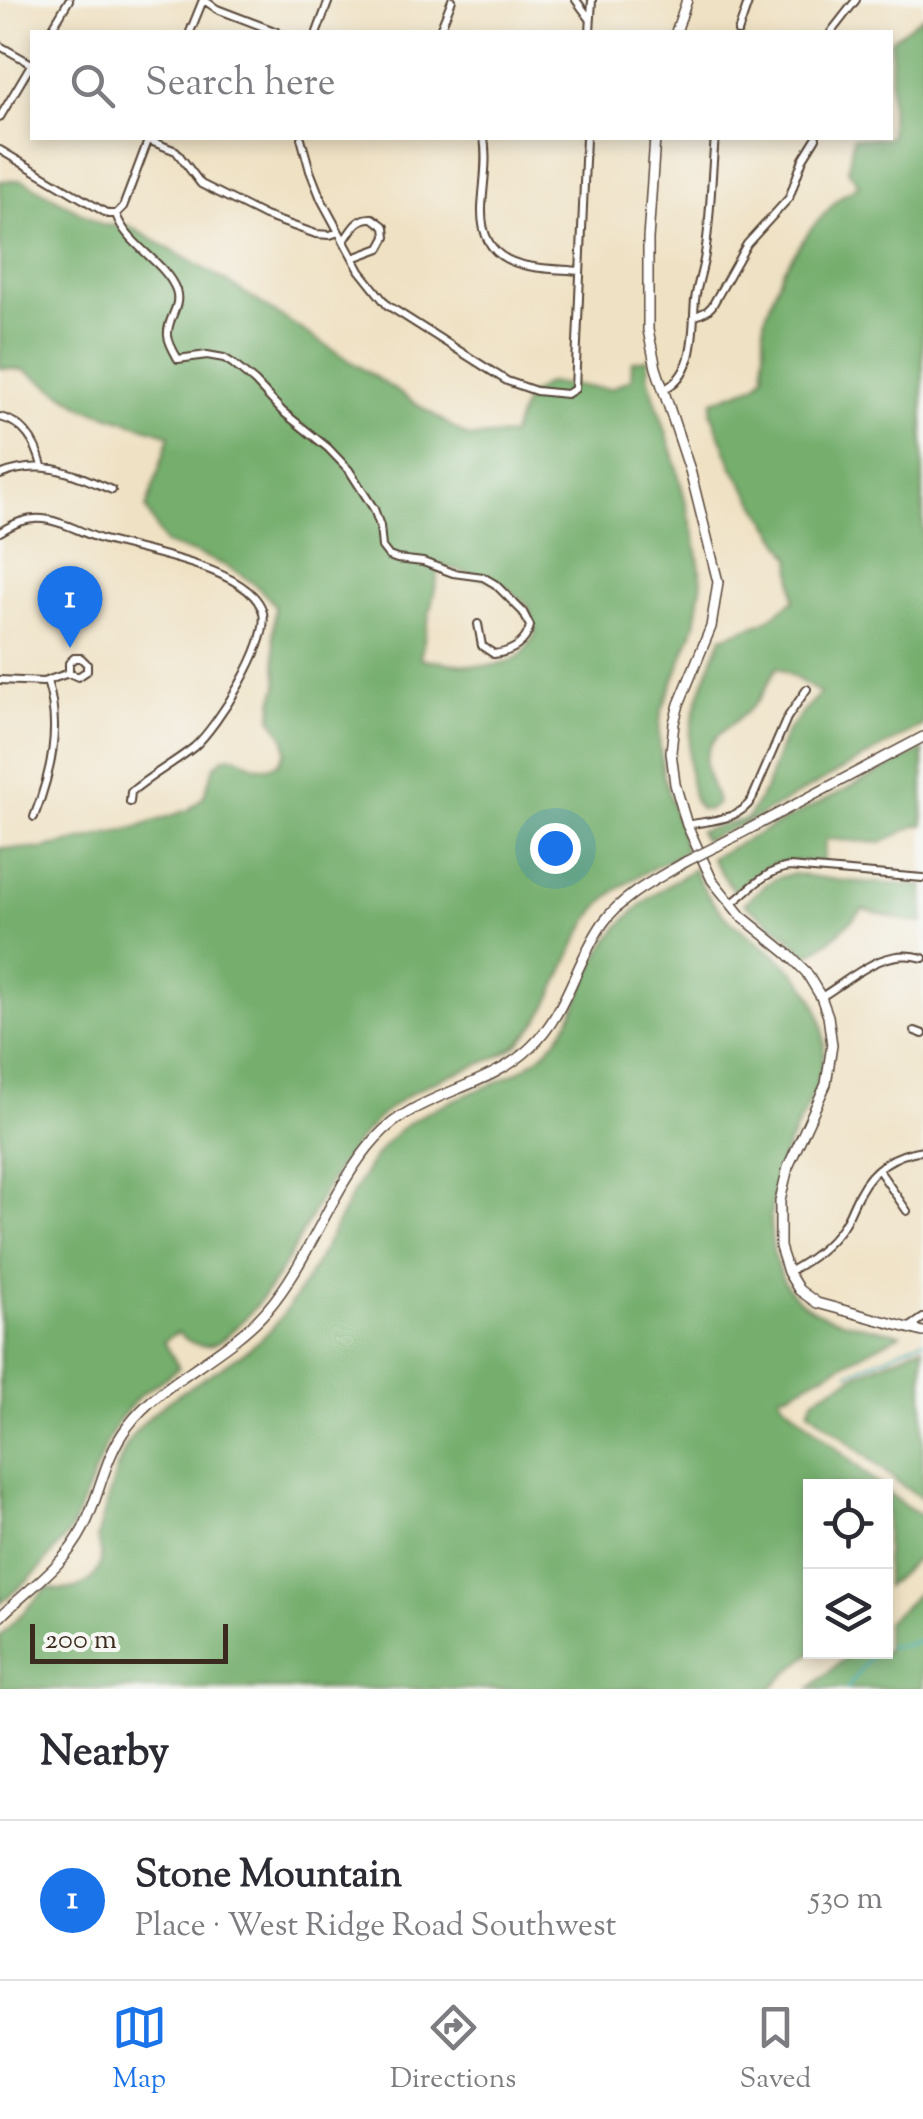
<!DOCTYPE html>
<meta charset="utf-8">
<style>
:root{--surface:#fff;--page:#f7f7f7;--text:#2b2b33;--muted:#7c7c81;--line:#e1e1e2;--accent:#1a73e8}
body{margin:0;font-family:"Sorts Mill Goudy",serif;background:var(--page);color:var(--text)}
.controls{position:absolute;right:30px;bottom:30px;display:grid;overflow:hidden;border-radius:0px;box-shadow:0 5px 15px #0003}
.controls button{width:90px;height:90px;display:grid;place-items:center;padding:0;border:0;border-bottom:2px solid var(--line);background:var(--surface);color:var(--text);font:50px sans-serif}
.scale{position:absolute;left:30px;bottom:25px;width:198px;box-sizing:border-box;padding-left:10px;border:5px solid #3b2a1e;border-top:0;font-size:28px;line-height:35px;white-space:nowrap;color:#3b2a1e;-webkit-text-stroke:8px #f6f6f2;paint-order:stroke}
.you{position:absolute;left:555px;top:848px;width:35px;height:35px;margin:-25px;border:8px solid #fff;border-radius:50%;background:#1a73e8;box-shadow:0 0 0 15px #1a73e833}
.badge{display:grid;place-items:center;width:65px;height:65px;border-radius:50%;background:var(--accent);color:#fff;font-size:32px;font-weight:700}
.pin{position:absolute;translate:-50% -82px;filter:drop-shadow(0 2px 5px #0008)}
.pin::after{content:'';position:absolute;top:52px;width:35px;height:30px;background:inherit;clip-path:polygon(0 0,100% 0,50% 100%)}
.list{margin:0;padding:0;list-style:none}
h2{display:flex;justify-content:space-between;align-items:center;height:130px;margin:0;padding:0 40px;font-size:42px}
h2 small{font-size:32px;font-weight:400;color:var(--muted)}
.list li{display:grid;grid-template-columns:65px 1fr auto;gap:30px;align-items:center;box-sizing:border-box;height:160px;padding:0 40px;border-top:2px solid var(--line)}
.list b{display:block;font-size:38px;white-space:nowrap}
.list p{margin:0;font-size:32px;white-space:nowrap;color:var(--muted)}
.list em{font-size:32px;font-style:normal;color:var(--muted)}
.icon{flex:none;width:55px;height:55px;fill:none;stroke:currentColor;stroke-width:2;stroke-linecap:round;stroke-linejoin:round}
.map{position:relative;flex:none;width:923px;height:1689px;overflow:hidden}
.search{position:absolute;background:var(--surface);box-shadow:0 5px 15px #0003;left:30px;right:30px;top:30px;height:110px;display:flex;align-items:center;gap:25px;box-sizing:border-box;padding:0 35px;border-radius:0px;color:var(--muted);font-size:38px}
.sheet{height:290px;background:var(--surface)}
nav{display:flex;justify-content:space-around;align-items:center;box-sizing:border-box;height:140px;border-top:2px solid var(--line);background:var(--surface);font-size:28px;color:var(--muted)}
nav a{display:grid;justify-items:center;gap:5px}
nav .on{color:var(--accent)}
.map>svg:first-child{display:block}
.forest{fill:#74ae6d;stroke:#586c46;stroke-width:2.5;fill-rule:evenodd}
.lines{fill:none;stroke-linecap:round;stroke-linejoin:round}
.stream{stroke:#39abb3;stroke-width:2.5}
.minor-casing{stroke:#564537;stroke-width:10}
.tertiary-casing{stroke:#564537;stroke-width:12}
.minor{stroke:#fff;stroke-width:6}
.tertiary{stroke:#fff;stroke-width:9}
.tertiary-bridge-casing{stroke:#564537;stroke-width:12;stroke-linecap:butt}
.tertiary-bridge{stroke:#fff;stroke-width:9}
</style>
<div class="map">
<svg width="923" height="1689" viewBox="0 0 923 1689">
<rect width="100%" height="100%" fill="#f6f6f2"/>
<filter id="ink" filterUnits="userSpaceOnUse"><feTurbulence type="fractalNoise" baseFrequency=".01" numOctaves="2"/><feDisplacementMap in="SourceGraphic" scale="20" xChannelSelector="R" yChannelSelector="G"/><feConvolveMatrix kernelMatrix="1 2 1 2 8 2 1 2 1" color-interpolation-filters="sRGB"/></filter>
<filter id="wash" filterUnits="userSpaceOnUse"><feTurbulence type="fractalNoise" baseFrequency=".0048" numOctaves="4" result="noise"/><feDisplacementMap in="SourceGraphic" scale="40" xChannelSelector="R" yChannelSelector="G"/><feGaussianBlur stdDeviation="2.25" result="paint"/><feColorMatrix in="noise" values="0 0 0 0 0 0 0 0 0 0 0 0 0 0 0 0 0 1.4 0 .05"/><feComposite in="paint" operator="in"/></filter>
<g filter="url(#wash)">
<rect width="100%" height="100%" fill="#efe1c3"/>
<!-- forest -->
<path class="forest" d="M 923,16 L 923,725 L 748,822 L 704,840 L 699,831 L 747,819 L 765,790 L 785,734 L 820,693 L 777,667 C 770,678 765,691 757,701 C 742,722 710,730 706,759 C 704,776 715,788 717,804 L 709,810 L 700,809 C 692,800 692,791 690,780 C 683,727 702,685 722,637 L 764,622 L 794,600 L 791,558 L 733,468 L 711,412 L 713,401 L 756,385 L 764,375 L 764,320 L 782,271 L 811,229 L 840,197 L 859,185 L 848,170 L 853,138 L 890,138 L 891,40 Z
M 23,180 L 103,225 L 129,226 L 234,286 L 468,437 L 511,435 L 527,397 L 547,383 L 610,389 L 631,379 L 632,361 L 648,359 L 649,380 L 673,453 L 695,538 L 702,581 L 695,625 L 661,713 L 659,737 L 663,774 L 686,851 C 659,866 624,880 602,903 C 567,941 561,1001 522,1040 C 503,1059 471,1067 447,1076 C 403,1093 374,1117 347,1155 C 307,1211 288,1279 236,1327 C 229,1333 221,1343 212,1345 C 198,1348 187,1342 178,1332 L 164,1341 L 179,1368 L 139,1396 L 119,1420 L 105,1447 L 72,1529 L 37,1572 L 0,1604 L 0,848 L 41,849 L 135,828 L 188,810 L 203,798 L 214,767 L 224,757 L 235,756 L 257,767 L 268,767 L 279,763 L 286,751 L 285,739 L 272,718 L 273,701 L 278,686 L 273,636 L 275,606 C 248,570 207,556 165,544 L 146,509 L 170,435 L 85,408 L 24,370 L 0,368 L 0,181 ZM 440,565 L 503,584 L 528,605 L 536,632 C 532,639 528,648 523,653 C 498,676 451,662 420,659 Z
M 923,750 L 923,825 L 917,825 L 881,843 L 826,839 L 823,862 C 777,861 767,858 735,893 L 711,858 Z
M 694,869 C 699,881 705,892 713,902 C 749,947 808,959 822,1024 C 832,1069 807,1107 788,1145 C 765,1192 758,1282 813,1310 C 840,1324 873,1327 901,1334 L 788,1393 L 780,1394 L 782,1401 L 880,1486 L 810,1486 L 812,1652 L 770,1689 L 0,1689 L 0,1636 L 47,1588 C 80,1596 113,1575 97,1538 C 106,1510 117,1454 135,1432 C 172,1386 241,1367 278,1321 C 306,1286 326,1244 347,1204 C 363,1175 378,1145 405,1126 C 452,1091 516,1088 555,1041 C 574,1018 583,987 596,960 C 619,917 653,893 694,869 Z
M 794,874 L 845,881 L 923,886 L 923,923 L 906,921 L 863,909 L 831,940 L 807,956 L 790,938 L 744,903 C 761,888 772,876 794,874 Z
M 923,1346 L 923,1499 L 904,1487 L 809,1410 L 814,1398 L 860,1373 Z
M 886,1491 L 906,1507 L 923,1516 L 923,1553 L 886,1587 Z
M 923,1589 L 923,1689 L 809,1689 L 852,1652 L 886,1652 L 886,1622 Z"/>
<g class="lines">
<!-- stream -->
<path class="stream" d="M 849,1373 L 923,1340
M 886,1647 L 906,1645 L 923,1639
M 847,1689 L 870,1657 L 878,1652"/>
</g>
</g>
<g filter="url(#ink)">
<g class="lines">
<!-- minor casing -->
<g class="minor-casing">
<path id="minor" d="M 204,0 L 217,9 L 277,32
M 576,0 L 590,19
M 50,32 L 69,0
M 190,32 L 203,0
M 317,32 L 329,0
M 439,32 L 452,0
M 590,32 L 592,0
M 738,32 L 749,0
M 831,32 L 856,0
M 0,46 L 32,64
M 0,117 L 32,63
M 301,138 L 310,171 L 321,199 L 360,271 L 387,305 L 507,381 L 536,391 L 567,394 L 575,389 L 586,138
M 484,138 C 488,161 483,185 482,208 C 480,272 535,267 580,271
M 148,140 L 176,151 L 201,184 L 265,216 L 316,234 L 330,235 L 339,232
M 0,150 L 108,214 L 116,214
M 116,214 C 126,245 165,261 176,290 C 182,308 166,319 168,336 C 169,344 174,352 178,359 L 207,355 L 224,358 L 232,363 L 255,382 L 282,411 L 328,448 L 349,470 L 374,509 L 380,526 L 382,547 L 389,556 L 397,559 L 423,562 L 453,573 L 483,577 L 495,584 L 523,612 L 530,626 C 526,644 511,652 494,654 L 482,646 L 478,624
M 116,214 L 123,207 L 149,138
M 344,241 C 352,229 357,217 373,218 L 385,227 L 386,237 L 380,248 L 353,258
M 696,316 L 707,311 L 712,306 L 747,244 L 789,198 L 803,159 L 816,138
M 663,390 C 697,374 692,330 695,300 C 697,285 703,269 705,254 C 711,216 711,176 715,138
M 0,417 C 25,423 36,443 42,466
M 0,475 C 42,458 72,473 112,490
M 0,532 C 13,524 27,517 43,519 C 63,521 82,533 101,539 C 139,551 253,568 263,613 C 270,643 217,727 194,747 C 174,763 151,775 131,792 L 130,802
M 0,680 L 43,682 L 69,673 L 78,677 L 87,671 L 87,664 L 81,658 L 74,658 L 69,663 L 69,673
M 34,817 C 51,773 62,727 47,681
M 687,825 C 710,820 739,821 752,799 L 787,718 L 807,689
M 731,904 C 750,889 765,871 789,867 L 923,878
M 821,997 C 853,978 883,946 923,958
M 915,1031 L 923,1034
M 878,1169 L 907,1211
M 788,1272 C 809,1261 828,1247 842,1227 C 850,1216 853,1203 860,1192 C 873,1167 896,1154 923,1150
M 910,1327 L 923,1318"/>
</g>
<!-- tertiary casing -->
<g class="tertiary-casing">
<path id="tertiary" d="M 676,32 L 687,0
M 655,138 L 648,239 L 648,330 L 656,368 L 690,470 L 718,582 L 711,627 L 679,704 L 674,723 L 671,752 L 675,784 L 687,825 L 712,880 L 741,916 L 788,954 L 806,972 L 821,997 L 828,1016 L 832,1045 L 826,1084 L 788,1167 L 780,1201 L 780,1247 L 788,1272 L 799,1290 L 817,1303 L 923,1332
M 717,846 L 923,737
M 0,1617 C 29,1588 64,1566 83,1529 C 100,1496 104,1456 128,1426 C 162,1380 228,1355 267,1310 C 311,1259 332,1186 376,1138 C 418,1091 487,1090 531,1047 C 567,1013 575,963 603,923 C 624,894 657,879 687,861"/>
</g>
<!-- minor -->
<use href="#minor" class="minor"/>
<!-- tertiary -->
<use href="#tertiary" class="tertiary"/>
<!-- tertiary-bridge casing -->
<g class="tertiary-bridge-casing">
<path id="tertiary-bridge" d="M 687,861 L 717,846"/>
</g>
<!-- tertiary-bridge -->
<use href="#tertiary-bridge" class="tertiary-bridge"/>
</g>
</g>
</svg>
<div class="controls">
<button><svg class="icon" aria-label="locate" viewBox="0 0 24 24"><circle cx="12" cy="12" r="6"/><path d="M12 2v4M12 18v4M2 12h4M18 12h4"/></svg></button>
<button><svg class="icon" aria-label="layers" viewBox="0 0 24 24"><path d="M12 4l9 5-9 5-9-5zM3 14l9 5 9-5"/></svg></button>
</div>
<div class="scale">200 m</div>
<div class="you"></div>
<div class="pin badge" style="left:70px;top:648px">1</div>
<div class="search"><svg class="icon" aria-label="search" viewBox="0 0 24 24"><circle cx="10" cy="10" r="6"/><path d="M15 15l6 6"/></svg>Search here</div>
</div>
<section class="sheet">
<h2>Nearby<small></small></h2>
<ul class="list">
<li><span class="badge">1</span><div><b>Stone Mountain</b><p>Place · West Ridge Road Southwest</p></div><em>530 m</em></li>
</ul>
</section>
<nav>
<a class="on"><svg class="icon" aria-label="map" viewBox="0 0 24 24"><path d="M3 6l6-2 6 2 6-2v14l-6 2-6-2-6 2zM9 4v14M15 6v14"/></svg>Map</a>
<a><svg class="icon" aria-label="directions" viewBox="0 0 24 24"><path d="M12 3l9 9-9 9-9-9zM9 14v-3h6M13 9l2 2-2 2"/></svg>Directions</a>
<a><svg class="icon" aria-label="saved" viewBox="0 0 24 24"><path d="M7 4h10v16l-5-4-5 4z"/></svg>Saved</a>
</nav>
